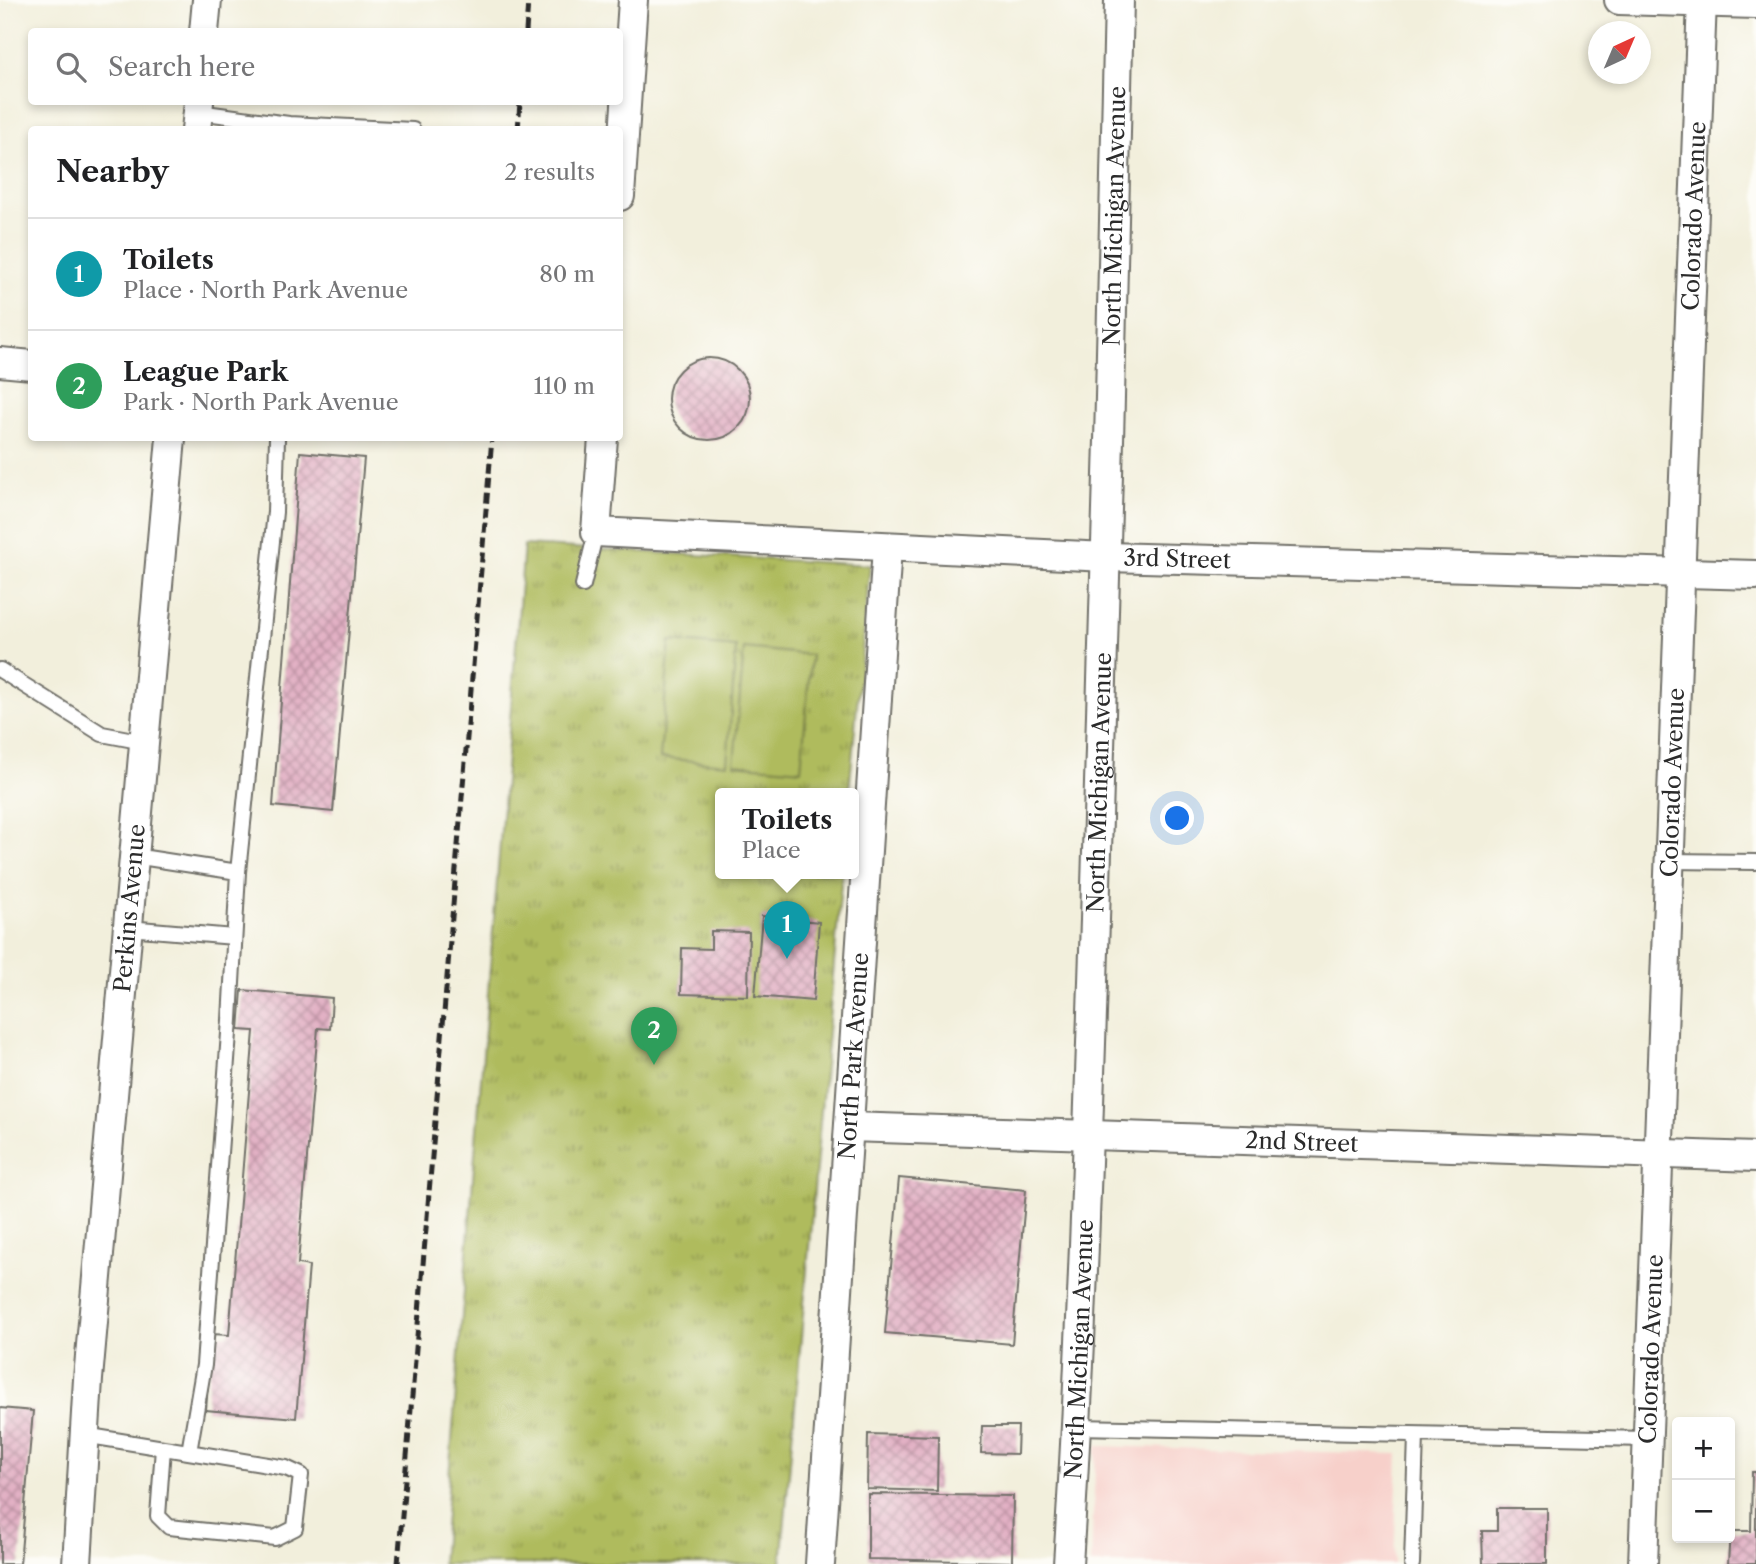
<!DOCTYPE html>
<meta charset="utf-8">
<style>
:root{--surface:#fff;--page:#f2f2f2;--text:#202124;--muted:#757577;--line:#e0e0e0;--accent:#ea580c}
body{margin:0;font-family:"Libre Caslon Text",serif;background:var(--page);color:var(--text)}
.controls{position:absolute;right:21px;bottom:21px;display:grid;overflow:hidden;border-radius:7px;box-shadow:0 4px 10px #0003}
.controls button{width:63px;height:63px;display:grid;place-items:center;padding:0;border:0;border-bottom:2px solid var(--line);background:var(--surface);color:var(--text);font:35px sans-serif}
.compass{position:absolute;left:1588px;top:21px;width:63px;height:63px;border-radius:50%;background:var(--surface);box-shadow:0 4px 10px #0003;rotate:44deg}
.you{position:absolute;left:1178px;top:819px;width:24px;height:24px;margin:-18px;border:5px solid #fff;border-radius:50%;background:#1a73e8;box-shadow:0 0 0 10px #1a73e833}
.badge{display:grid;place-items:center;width:46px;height:46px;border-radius:50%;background:var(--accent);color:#fff;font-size:23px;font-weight:700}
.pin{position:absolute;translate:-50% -58px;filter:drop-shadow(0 2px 4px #0008)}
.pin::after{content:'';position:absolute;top:37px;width:24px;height:21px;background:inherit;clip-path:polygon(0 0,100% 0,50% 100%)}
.popup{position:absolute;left:715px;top:788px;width:144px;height:91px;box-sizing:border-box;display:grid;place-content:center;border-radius:7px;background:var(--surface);filter:drop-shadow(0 2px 5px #0005);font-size:23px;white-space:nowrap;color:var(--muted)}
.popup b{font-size:26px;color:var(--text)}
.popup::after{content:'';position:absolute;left:50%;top:100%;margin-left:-14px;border:14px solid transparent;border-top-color:var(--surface)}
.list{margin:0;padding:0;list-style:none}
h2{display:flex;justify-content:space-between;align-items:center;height:91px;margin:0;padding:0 28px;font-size:30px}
h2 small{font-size:23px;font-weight:400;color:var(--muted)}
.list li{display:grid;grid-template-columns:46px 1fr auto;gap:21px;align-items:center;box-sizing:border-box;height:112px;padding:0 28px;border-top:2px solid var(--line)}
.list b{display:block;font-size:26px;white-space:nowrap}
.list p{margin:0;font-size:23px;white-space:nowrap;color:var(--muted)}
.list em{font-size:23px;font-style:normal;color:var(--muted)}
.icon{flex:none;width:38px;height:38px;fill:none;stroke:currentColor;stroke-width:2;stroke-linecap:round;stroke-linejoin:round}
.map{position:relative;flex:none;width:1756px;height:1564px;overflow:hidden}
.search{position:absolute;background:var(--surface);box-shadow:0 4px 10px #0003;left:28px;top:28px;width:595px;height:77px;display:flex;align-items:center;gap:18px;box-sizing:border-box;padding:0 24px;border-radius:7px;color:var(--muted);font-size:26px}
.panel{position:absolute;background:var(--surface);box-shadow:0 4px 10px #0003;left:28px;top:126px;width:595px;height:315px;border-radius:7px}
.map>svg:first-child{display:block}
.built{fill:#f7d0ca}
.grass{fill:url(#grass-tufts);stroke:#6d7344;stroke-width:2}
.pitch{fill:#afbb5d;stroke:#6d7344;stroke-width:2}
.building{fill:url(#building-cross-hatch)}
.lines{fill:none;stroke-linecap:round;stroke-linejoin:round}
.lane-casing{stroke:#717069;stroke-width:18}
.street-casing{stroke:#717069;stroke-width:32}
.lane{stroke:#fff;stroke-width:14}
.street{stroke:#fff;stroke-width:28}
.rail{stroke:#2b2b2b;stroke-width:5;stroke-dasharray:10 5;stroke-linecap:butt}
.labels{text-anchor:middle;stroke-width:5;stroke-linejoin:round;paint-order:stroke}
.street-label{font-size:23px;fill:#2b2b2b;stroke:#fdfcf7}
</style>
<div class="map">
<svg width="1756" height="1564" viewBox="0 0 1756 1564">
<defs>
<pattern id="grass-tufts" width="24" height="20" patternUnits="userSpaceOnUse" patternTransform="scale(1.75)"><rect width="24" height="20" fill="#afbb5d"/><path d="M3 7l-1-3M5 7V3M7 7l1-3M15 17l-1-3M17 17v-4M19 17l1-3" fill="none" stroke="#8f984d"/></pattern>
<pattern id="building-cross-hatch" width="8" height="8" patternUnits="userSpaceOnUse" patternTransform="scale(1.75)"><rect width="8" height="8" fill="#e2b0c4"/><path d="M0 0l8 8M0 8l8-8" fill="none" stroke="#b78f9f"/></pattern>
</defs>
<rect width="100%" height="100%" fill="#fdfcf7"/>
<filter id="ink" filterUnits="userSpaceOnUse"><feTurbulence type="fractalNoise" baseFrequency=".0143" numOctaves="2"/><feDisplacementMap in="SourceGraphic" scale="14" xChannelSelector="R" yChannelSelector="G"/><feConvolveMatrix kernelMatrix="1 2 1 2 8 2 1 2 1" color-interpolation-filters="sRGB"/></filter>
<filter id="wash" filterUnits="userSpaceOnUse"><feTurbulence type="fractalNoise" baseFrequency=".00686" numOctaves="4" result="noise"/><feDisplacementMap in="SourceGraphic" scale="28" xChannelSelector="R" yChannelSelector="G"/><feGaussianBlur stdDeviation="1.57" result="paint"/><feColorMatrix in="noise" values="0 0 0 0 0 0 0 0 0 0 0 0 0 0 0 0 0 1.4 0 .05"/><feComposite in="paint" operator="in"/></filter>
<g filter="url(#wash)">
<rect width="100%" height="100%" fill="#f2efdc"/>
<!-- built -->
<path class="built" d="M 1096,1446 L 1398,1454 L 1394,1564 L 1091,1564 Z"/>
<!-- grass -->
<path class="grass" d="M 524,545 L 870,565 L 849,793 L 720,793 L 720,873 L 842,873 L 781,1564 L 442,1564 Z"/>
<!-- pitch -->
<path class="pitch" d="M 670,641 L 736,647 L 727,764 L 660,758 Z
M 744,648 L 811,655 L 801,770 L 734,764 Z"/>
<g id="blocks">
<!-- building -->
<path class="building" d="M668 399a41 41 0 1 1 82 0a41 41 0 1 1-82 0Z
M 300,452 L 364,458 L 333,812 L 273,806 Z
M 762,916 L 819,922 L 813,1001 L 755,996 Z
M 711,931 L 749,932 L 748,996 L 681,994 L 682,948 L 711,949 Z
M 242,990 L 332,998 L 330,1029 L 318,1028 L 298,1264 L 309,1266 L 296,1418 L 206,1410 L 212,1334 L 229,1335 L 254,1031 L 239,1030 Z
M 899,1178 L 1026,1190 L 1012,1344 L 885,1333 Z
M 0,1408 L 33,1411 L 20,1564 L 0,1564 Z
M 982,1426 L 1018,1426 L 1017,1454 L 981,1453 Z
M 868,1434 L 938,1436 L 937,1491 L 867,1489 Z
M 1752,1472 L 1756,1472 L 1756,1564 L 1728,1564 L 1730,1531 L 1751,1531 Z
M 868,1494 L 1013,1496 L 1012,1562 L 868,1559 Z
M 1497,1508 L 1547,1508 L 1547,1564 L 1483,1564 L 1482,1531 L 1497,1531 Z"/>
</g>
</g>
<g filter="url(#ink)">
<use href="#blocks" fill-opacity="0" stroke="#717069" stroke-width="2"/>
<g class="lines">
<!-- lane casing -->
<g class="lane-casing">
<path id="lane" d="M 198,112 L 289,124 L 413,130
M 583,585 L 596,532
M 0,670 L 102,734 L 144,742
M 134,856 L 238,872
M 1669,861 L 1756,862
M 128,928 L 234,937
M 1077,1427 L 1647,1439
M 84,1435 L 286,1468 L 301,1475 L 295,1528 L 275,1538 L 169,1527 L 158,1516 L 163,1448
M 189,1452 L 204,1365 L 230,1020 L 238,872 L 275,512 L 277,438
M 1412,1564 L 1416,1435"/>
</g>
<!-- street casing -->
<g class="street-casing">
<g id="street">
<path d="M 1619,0 L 1756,4"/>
<path d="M 204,32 L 207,0"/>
<path d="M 196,130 L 199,102"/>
<path d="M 620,196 L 633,0"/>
<path d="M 0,362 L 32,365"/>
<path id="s1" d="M 603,438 L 596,532 L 1107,557 L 1756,575"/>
<path id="s2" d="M 849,1127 L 1756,1157"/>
<path id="s3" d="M 77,1564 L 88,1379 L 171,438"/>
<path id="s4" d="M 820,1564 L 887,547"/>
<path id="s5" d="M 1068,1564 C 1082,1349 1088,1135 1095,920 C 1105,613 1113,307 1119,0"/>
<path id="s6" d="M 1643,1564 L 1702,0"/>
</g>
</g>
<!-- lane -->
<use href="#lane" class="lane"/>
<!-- street -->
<use href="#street" class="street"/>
<!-- rail -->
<path class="rail" d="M 526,32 L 528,0
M 518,130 L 520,102
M 398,1564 L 492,438"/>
</g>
</g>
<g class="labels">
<!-- street labels -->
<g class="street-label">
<text dy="8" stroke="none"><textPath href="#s5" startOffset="1349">North Michigan Avenue</textPath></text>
<text dy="8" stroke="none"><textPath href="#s6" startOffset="1349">Colorado Avenue</textPath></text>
<text dy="8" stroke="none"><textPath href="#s1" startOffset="676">3rd Street</textPath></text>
<text dy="8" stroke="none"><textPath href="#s5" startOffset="782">North Michigan Avenue</textPath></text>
<text dy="8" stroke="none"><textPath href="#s6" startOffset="782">Colorado Avenue</textPath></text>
<text dy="8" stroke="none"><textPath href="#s3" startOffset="658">Perkins Avenue</textPath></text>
<text dy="8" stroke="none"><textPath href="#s4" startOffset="509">North Park Avenue</textPath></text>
<text dy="8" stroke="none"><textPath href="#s2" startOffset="453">2nd Street</textPath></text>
<text dy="8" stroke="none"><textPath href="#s5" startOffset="215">North Michigan Avenue</textPath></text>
<text dy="8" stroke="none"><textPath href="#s6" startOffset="215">Colorado Avenue</textPath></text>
</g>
</g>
</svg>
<div class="controls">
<button>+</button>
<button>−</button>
</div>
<svg class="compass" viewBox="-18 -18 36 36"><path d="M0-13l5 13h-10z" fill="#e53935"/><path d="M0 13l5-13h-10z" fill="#757577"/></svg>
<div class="you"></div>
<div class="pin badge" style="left:787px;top:959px;background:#0f9aa8">1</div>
<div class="popup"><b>Toilets</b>Place</div>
<div class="pin badge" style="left:654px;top:1065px;background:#2e9e5b">2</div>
<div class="search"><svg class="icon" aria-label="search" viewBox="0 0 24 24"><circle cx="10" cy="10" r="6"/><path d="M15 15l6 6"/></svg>Search here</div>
<section class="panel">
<h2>Nearby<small>2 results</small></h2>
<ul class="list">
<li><span class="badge" style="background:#0f9aa8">1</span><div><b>Toilets</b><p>Place · North Park Avenue</p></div><em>80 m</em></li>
<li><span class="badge" style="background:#2e9e5b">2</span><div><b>League Park</b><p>Park · North Park Avenue</p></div><em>110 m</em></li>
</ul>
</section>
</div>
